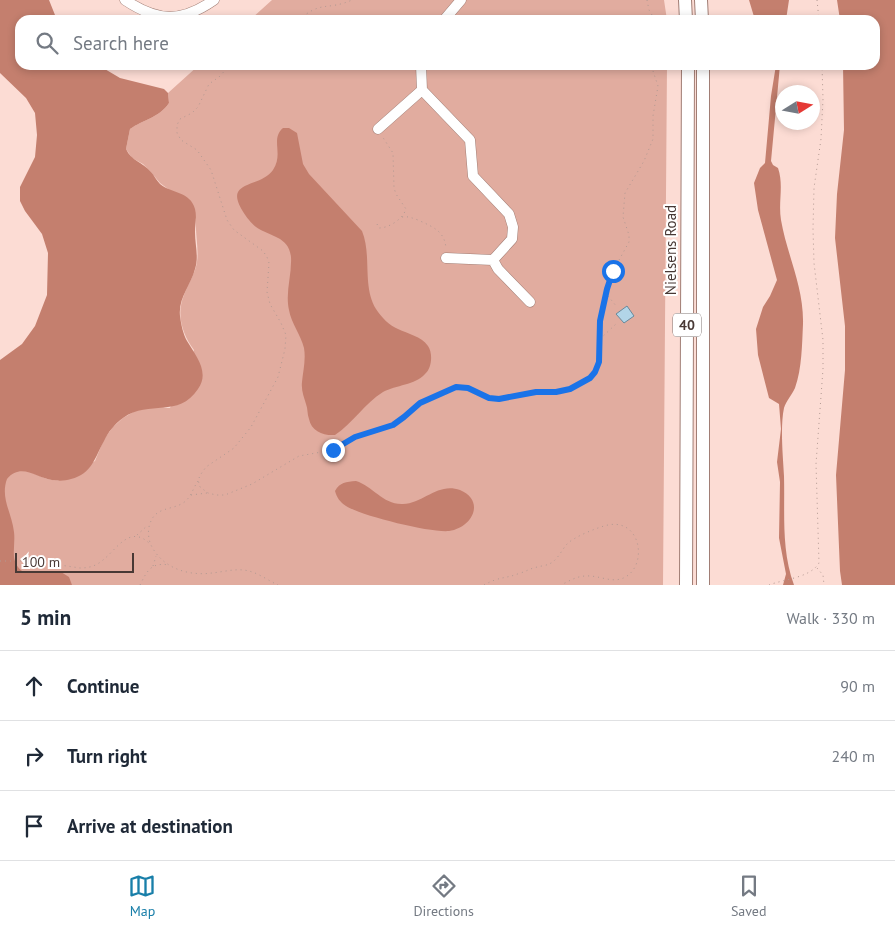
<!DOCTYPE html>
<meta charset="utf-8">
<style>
:root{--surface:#fff;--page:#f2f2f3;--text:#1f2937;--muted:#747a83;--line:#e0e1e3;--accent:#197fa9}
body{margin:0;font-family:"PT Sans",sans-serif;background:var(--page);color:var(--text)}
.compass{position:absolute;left:775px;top:85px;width:45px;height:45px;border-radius:50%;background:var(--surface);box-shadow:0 2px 8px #0003;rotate:79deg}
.scale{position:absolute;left:15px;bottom:12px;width:119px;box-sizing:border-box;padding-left:5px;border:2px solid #483935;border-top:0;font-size:14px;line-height:18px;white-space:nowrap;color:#483935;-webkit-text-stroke:4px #fff;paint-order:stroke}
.stop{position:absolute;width:15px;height:15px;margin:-11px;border:4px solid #1a73e8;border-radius:50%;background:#fff}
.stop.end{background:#1a73e8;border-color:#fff;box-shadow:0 1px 5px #0008}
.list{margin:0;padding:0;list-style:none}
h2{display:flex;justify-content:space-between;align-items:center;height:65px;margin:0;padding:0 20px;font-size:21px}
h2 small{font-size:16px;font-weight:400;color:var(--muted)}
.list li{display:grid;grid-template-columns:32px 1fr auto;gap:15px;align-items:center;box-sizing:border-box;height:70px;padding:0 20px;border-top:1px solid var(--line)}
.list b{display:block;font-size:19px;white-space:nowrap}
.list em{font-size:16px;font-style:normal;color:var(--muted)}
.icon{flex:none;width:28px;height:28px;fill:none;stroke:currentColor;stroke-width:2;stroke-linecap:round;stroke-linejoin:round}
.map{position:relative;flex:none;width:895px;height:585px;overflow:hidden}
.search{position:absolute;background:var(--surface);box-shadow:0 2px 8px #0003;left:15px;right:15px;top:15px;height:55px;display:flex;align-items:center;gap:12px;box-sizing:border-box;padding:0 18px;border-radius:15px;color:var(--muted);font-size:19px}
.sheet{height:275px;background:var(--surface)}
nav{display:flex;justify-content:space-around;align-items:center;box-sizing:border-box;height:70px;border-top:1px solid var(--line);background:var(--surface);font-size:14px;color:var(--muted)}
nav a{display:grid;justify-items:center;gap:2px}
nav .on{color:var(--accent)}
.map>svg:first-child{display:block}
.green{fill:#e1ac9f}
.water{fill:#c47f6e}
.building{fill:#b2d5e8;stroke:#68899b}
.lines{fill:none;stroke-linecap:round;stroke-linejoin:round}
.minor-casing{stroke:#a17e75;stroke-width:11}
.major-casing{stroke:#a17e75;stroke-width:14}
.path{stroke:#b29992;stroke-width:1;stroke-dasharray:1 4;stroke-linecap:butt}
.minor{stroke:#fff;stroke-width:10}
.major{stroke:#fff;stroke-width:12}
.route{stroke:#1a73e8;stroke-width:6}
.labels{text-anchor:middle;stroke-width:4;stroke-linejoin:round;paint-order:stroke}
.shield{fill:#fff;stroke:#7f7472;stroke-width:1}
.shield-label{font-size:14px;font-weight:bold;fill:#483935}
.street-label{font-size:15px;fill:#483935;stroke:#fff}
</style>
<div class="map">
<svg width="895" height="585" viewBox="0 0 895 585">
<rect width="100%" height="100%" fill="#fcdcd4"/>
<!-- green -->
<path class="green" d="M 272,0 L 664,0 L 667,20 L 250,20 Z
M 199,65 L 667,65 L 663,585 L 0,585 L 0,469 L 28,471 L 47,479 L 58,481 L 95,461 L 104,439 L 113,427 L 123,418 L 137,410 L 150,408 L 170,408 L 194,350 C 182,334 176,314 184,295 C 188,284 195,274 197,262 C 199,249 195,234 196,219 L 168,189 L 160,183 L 150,171 L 143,164 L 132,158 L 126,149 L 130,129 C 143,120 160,117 169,103 L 168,93 Z"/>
<!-- water -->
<path class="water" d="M 0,0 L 49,0 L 57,20 L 20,20 L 20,65 L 98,65 L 120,78 L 164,89 L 168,93 L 169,103 C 160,117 143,120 130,129 L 126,149 C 131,161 143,162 151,172 C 154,175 156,180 160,184 C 172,194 190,191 195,209 C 197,217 195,224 195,232 C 195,245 199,257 195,269 C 191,285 178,298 180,316 C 181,324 183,334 187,341 C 196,356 210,372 198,389 C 178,419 150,399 123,418 C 115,424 108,432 104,441 C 95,457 92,474 71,479 C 65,481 58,481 52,480 C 37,478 21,462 7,479 C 0,498 12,513 14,532 C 16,548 8,563 25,573 L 61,572 L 69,577 L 72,585 L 0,585 L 0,360 L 22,344 L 35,326 L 47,295 L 48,253 L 42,234 L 25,211 L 20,201 L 20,187 L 35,157 L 37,135 L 35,113 L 26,98 L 0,73 Z
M 749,0 L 789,0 L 786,20 L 755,20 Z
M 837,0 L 895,0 L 895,585 L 842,585 L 840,571 L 836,475 L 845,370 L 845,326 L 835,238 L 837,194 L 844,130 L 843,65 L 875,65 L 875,20 L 840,20 Z
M 776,65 L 780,65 L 771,161 L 773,165 L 778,168 C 784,185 778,202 781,220 C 787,255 804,287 803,324 C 802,344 802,368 795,388 C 792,395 786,401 784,408 C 780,427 783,456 784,476 C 785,513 781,549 794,585 L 783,585 L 786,574 L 779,538 L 780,482 L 777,462 L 781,429 L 779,404 L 769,398 L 758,355 L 756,329 L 763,307 L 770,296 L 777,280 L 758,210 L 754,183 L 760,168 L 765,163 L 771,96 Z
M 283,128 L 289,128 L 297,133 L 303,164 L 309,174 L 362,231 C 372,255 362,286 376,309 C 381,317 390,326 398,329 C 408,334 421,336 428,346 C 433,353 432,368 425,374 C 415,385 396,385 383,392 C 365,403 353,423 335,435 C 324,436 311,431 309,419 C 307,414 308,409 306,404 C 304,397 301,390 302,382 C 303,371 306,360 304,348 C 301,335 291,323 289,310 C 285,292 292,275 291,257 C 289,236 270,237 256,227 C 249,222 233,201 238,192 C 244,182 264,183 273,170 C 284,154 270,139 283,128 Z
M 356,481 C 373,486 383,505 403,504 C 424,503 438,482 460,490 C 486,501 472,528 449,531 C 431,533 362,516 346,506 C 340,502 337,498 335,491 C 340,482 346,482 356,481 Z"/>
<!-- building -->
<path class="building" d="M 627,306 L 634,316 L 624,323 L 616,314 Z"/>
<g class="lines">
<!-- minor casing -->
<g class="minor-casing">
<path id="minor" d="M 125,0 C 158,22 181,23 214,0
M 444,20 L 461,0
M 421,65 L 422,90 L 470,140 L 473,176 L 509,214 L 513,227 L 512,239 L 493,260
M 378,129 L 422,90
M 446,258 L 493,260 L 498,269 L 530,302"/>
</g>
<!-- major casing -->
<g class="major-casing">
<path id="major" d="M 685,0 L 686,20
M 701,0 L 702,20
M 686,585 L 688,65
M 703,585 L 703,65"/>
</g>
<!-- path -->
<path class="path" d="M 647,0 L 649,10 L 655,20
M 817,0 L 819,20
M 299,20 C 321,0 327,11 352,0
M 230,65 L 219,77 L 209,84 L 198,107 L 192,113 L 180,119 L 177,125 L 177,133 L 181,140 L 197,150 L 211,170 L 227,220 L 234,230 L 263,251 L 267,257 L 269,263 L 267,292 L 270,304 L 281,323 L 286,335 L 285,349 L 278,377 L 251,427 L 234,448 L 206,467 L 201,474 L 198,480 L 200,487 L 208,493 L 216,495 L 225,495 L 252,484 L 299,456 L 333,450 L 355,437 L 393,425 L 404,417 L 419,403 L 456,387 L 468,388 L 489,398 L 499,399 L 536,392 L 556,392 L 570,389 L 590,378 L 595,372 L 599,362 L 600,321 L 607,287 L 613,271 L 629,242 L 629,235 L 623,217 L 625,193 L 644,161 L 653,139 L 653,116 L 658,86 L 651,65
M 402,217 C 408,216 412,218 418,220 C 433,227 445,231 446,249
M 377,224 L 379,228 C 389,228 403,219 406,209 L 396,194 L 394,188 L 393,153 L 382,136
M 607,291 L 608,296 L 617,307
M 600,339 L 616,324
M 198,481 C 193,488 191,498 183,503 C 172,510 157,507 151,521 C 147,529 148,540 152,547 C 164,569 189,576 212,573 C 222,572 233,569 243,570 C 256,571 267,580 278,585
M 191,495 L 207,493
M 137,535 L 148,525
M 0,561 L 33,561 L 80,568 C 89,568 96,566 103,560 C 117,549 130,524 150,544
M 153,566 L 156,556
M 817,568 L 823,575 L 824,585
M 140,585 C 147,571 151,562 169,565
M 484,585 C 500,576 506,579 520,573 C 525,572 529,569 534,568 C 539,566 545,566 549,564 C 557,561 561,551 567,544 C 574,537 594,529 604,526 C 640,515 648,562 627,576 C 614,585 600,575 586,576 C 577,576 569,581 561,585
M 769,585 C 784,579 810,578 819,563 L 816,464 L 823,369 L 823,340 L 814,263 L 813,229 L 814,188 L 821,139 L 823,99 L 822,65"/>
<!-- minor -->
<use href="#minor" class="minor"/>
<!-- major -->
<use href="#major" class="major"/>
</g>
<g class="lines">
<!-- route -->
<path class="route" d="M 333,450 L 355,437 L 393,425 L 404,417 L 420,403 L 456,387 L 468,388 L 489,398 L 499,399 L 536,392 L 556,392 L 570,389 L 590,378 L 595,372 L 599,362 L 600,321 L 607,289 L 613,271"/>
</g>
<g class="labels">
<!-- shield labels -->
<rect class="shield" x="673" y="313.5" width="28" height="23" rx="4"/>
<g class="shield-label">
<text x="687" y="330">40</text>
</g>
<!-- street labels -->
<g class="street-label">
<text transform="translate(671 250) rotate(-90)" y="5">Nielsens Road</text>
</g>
</g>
</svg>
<svg class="compass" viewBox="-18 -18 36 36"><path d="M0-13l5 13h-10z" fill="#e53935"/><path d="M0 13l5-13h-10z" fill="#747a83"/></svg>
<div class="scale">100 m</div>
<div class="stop" style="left:613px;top:271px"></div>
<div class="stop end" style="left:333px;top:450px"></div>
<div class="search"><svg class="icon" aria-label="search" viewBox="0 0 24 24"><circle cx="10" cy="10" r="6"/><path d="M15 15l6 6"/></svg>Search here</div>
</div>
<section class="sheet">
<h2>5 min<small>Walk · 330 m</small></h2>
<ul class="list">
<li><svg class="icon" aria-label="ahead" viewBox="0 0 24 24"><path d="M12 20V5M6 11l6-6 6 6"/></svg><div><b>Continue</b></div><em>90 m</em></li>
<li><svg class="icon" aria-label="right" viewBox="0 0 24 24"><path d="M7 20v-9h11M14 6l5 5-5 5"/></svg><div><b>Turn right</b></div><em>240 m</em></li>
<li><svg class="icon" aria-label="arrive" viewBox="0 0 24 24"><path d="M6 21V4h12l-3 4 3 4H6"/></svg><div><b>Arrive at destination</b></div></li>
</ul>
</section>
<nav>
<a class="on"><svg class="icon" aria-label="map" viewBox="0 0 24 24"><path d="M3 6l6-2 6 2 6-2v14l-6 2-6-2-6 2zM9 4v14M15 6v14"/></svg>Map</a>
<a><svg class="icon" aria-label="directions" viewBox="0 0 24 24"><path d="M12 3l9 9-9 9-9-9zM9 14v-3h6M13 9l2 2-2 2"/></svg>Directions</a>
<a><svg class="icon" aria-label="saved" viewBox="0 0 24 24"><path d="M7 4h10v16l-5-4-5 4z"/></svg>Saved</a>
</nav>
